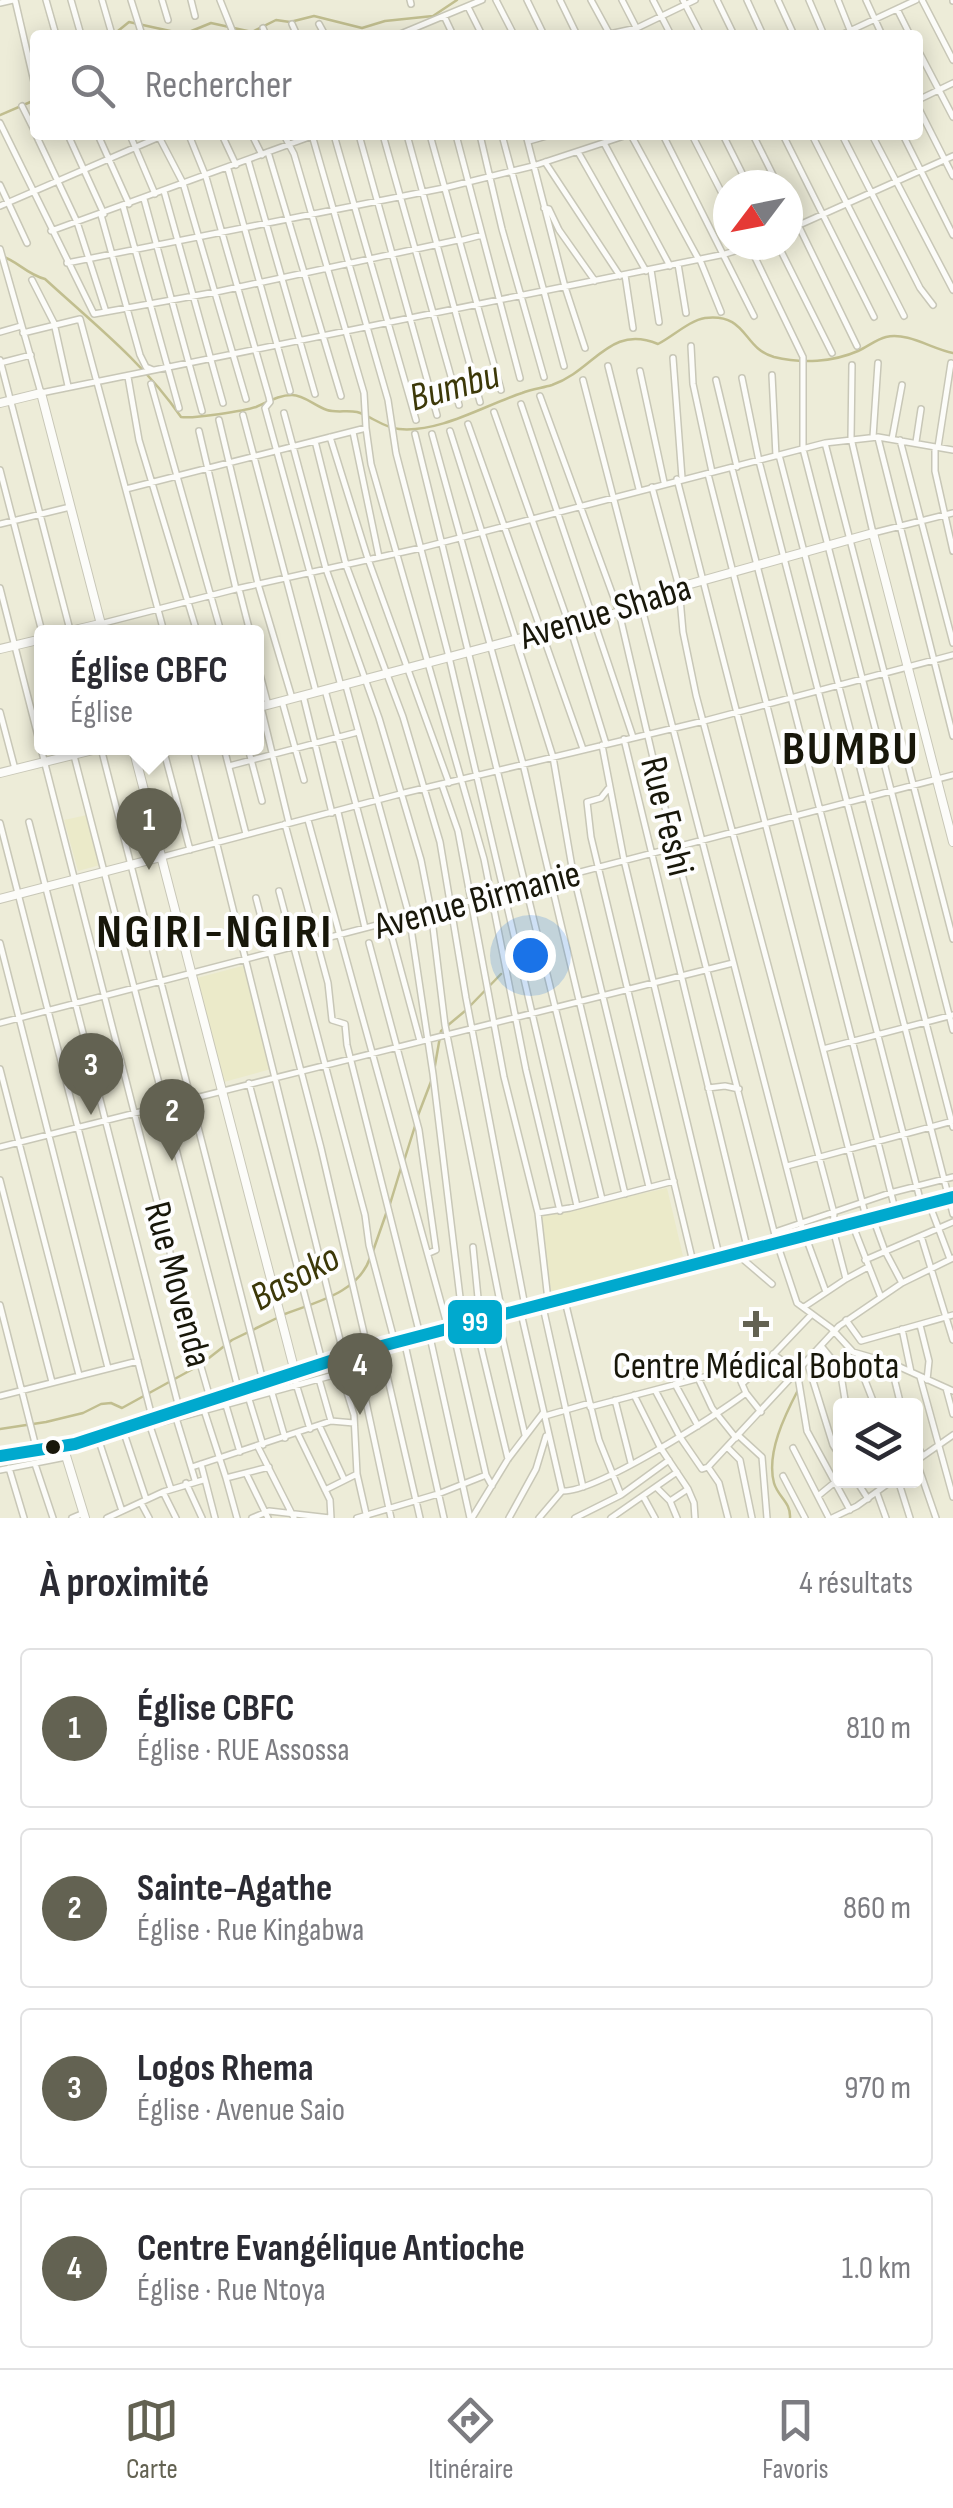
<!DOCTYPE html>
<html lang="fr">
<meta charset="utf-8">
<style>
:root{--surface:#fff;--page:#f2f2f3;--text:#2b2b33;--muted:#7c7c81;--line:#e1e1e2;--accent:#636252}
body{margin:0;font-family:"Sofia Sans Condensed",sans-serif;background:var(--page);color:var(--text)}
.controls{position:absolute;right:30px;bottom:30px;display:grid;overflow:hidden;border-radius:10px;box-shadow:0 5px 25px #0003}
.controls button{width:90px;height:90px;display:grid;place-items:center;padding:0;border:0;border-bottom:2px solid var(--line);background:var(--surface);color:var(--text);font:50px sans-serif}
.compass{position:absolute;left:713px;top:170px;width:90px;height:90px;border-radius:50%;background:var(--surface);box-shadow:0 5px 25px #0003;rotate:238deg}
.you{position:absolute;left:530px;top:955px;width:35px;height:35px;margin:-25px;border:8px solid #fff;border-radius:50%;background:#1a73e8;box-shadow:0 0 0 15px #1a73e833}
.badge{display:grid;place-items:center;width:65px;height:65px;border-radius:50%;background:var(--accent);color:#fff;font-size:32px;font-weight:700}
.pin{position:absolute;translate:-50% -82px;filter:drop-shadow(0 2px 5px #0008)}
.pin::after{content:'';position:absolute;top:52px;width:35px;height:30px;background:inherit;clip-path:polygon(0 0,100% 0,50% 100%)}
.popup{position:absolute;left:34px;top:625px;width:230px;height:130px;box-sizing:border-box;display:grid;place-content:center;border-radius:10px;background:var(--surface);filter:drop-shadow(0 2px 8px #0005);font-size:32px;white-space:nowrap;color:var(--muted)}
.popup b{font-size:38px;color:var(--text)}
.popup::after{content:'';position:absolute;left:50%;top:100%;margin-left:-20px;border:20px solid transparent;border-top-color:var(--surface)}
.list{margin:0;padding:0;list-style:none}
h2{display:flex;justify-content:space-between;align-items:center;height:130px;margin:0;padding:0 40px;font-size:42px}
h2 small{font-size:32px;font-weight:400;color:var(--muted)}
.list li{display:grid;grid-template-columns:65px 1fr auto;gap:30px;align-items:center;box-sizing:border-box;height:160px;margin:0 20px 20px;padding:0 20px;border:2px solid var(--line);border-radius:10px}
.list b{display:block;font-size:38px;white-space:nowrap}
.list p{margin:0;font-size:32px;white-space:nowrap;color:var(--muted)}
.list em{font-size:32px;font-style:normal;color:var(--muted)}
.icon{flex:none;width:55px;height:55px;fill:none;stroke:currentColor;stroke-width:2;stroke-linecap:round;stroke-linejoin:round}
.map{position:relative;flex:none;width:953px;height:1518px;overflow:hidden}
.search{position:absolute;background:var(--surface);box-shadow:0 5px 25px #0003;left:30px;right:30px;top:30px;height:110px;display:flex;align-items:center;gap:25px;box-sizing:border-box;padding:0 35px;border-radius:10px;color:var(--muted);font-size:38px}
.sheet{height:850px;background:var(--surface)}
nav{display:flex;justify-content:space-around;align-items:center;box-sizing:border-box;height:140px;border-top:2px solid var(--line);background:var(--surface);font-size:28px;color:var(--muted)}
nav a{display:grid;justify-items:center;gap:5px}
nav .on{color:var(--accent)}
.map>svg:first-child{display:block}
.built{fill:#ebeac9}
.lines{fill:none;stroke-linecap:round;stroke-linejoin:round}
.stream{stroke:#c1be8f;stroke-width:2.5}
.minor-casing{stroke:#c8c7b7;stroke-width:8}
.tertiary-casing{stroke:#c8c7b7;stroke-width:10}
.trunk-casing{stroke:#cac9c0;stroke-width:15}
.minor{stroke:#fcfcf9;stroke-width:5}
.tertiary{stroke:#fcfcf9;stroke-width:8}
.trunk{stroke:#d7d6cd;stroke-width:12}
.bus-1-casing{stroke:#fefefe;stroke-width:20}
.bus-1{stroke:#00a9ce;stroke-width:12}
.poi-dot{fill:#636252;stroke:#fefefe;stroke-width:4}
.bus-dot{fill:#18170a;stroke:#fefefe;stroke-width:4}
.labels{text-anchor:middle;stroke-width:8;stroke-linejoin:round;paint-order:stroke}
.street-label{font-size:38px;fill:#18170a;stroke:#fefefe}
.poi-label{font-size:38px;fill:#18170a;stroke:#fefefe}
.water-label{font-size:40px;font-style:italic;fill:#3c3808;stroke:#fefefe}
.district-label{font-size:48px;font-weight:bold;letter-spacing:2.5px;fill:#18170a;stroke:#fefefe}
.line-badge{stroke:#fefefe;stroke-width:4}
.badge-label{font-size:28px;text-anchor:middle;font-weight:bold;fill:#fff}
</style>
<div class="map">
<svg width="953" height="1518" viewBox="0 0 953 1518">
<rect width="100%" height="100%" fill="#edecd8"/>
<!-- built -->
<path class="built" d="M 87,815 L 100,865 L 78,871 L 64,820 Z
M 246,965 L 271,1069 L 224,1082 L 197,978 Z
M 667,1188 L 683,1256 L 552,1298 L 540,1216 Z"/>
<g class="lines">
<!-- stream -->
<path class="stream" d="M 113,35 L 129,22 L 184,34 L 211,23 L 252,32 L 276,20 L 290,22 L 314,16 L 362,28 L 385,21 L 433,16 L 457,0
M 0,115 L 35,100
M 1,256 C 18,261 26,274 45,279 C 93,323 144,363 181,417 C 193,419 244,411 256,407 C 268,402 279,395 292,395 C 304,395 315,406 327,410 C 336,413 347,410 357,412 C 371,416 384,428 399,429 C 440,433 485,405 522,393 C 532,389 542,388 552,385 C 595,370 609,324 658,344 C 672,337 690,320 705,318 C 748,313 742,348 774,357 C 802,364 833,362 858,351 C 867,347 877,339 886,337 C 908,332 932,349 953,353
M 471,1005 L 501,974
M 434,1071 L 441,1031 L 465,1011
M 417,1118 L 432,1079
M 404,1161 L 415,1126
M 390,1204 L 401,1168
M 373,1251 L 387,1211
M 285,1314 C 316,1302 358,1293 370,1258
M 811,1365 L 821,1351
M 0,1429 L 46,1422 L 83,1413 L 101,1404 L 111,1403 L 122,1408 L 200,1365 L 232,1340 L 277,1318
M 790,1518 C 791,1502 778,1497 774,1483 C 766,1453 785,1415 798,1390"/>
<!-- minor casing -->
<g class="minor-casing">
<path id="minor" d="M 15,0 L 35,86
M 46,0 L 56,35
M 71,0 L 81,35
M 102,0 L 111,31
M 131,0 L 142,35
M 162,0 L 168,20
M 191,0 L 195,16
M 220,0 L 234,35
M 410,0 L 411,4
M 496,0 L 514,35
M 527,0 L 544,35
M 560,0 L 577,35
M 591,0 L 609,33
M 622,0 L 640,35
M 653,0 L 671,35
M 683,0 L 701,35
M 717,0 L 734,35
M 747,0 L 763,35
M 778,0 L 794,35
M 809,0 L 824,35
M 838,0 L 852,35
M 866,0 L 882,35
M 922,0 L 953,60
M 953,0 L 953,1
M 0,3 L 13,0
M 468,7 L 482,35
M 897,9 L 910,35
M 444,16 L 453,35
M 292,24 L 297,35
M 319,24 L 325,35
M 263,28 L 266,35
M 202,34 L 202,35
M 398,35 L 482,0
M 605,35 L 637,28 L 695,0
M 841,35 L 916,0
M 918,50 L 953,117
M 918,100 L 953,83
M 22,106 L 35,132
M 918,107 L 953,176
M 0,123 L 94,314 L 216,292 L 458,240
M 36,135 L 77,222 L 106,312
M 68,135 L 104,214
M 98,135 L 129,204
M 130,135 L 155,194
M 158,135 L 183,183 L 246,399
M 189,135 L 206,177 L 269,397 L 270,402 L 265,408 L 341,686
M 222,135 L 236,165
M 252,135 L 262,155
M 284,135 L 294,154 L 364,393 L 366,428
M 312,135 L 388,400 L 396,453 L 449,657 L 577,1206
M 334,135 L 416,420
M 359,135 L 437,415
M 383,135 L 459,405
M 407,135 L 480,402
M 430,135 L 501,390
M 456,135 L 520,378
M 480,135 L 502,229 L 544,377
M 502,135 L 564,366
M 526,135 L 565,287 L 585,348
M 631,135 L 699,260
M 663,135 L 754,316
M 692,135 L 728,205
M 723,135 L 748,185
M 753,135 L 778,185
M 783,135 L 874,317
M 812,135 L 904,316
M 842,135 L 920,288 L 933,305
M 872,135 L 953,290
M 903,135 L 953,235
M 529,141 L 550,135
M 604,143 L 670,266
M 268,152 L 341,396
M 578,152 L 646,271
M 248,160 L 315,394
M 545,162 L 620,276
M 228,169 L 290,391
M 0,185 L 27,243
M 164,191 L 223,403
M 144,199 L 202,411
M 788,204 L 857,346
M 0,206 L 164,135
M 123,206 L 179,408
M 544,208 L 549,209 L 559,230 L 595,281
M 101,215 L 140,355 L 146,367 L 153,370
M 788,230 L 953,156
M 51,231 L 312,136
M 459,241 L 482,235
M 749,245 L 803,357 L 803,449 L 953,1030
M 778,245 L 832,353
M 0,249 L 41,393 L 725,254 L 755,245
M 700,260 L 721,312
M 67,263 L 444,188 L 533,166 L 627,135
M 678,264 L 686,313
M 651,270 L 659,322
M 625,275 L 633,328
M 32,280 L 54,323 L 68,386
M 0,332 L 21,326
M 23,333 L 80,319 L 164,632
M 691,346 L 693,384 L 712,472
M 673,358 L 682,478
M 0,360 L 70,630
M 0,363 L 31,355
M 852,365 L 851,438 L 873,533 L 953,513
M 608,366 L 639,489
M 640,371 L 664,482
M 772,375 L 776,456
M 128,377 L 139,440 L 197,632
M 742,378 L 759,461 L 953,1214
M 583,380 L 801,1224 L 826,1292
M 716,380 L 737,467
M 151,384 L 221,632
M 540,396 L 619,612 L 660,788 L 777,1243 L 797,1303 L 831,1328 L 853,1352 L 891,1363 L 953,1391
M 521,404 L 633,737
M 494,412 L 569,624 L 606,744
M 284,413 L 326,569 L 379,718 L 421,860 L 431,911 L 445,1025 L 502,1312
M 243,415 L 316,692
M 219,420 L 258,584 L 292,698
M 468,424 L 583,749
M 199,431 L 236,589
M 450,431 L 553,757 L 573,873 L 649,1187
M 353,432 L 379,557
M 415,434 L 602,1199
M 432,434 L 523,764 L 625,1194
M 330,437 L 368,559 L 449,783
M 873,437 L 878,363
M 878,438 L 953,736
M 892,439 L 902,385
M 900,440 L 953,643
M 315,441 L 346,565 L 403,717 L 440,842 L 466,998 L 525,1306
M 916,442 L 921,409
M 825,443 L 953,939
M 935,447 L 935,471 L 953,551
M 938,447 L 951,363
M 779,455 L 953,1127
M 732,468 L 921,1203
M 0,470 L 42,632
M 708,474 L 895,1209
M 677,479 L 866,1217
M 652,487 L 679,587 L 683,632 L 696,695 L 834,1213 L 833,1229 L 846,1279 L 804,1307
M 126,489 L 366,428 L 371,464 L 484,859 L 526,1070 L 560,1211
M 0,524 L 70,507
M 0,588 L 185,1311 L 210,1398
M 239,589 L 250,632
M 100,624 L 236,589 L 421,548 L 825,443 L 878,437 L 953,450
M 256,659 L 268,705
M 346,686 L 409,915 L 433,1074 L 463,1322
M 325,690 L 420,1041
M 303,695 L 332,813
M 282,701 L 304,780
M 261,707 L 289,823
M 0,712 L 15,769
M 624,739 L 748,1251
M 602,745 L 624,860 L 719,1255
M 72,748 L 237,1384
M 101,748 L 262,1377
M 163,748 L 190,850
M 193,748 L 344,1356
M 224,748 L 246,834
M 248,748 L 262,801
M 229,766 L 358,732
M 442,785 L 458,831 L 504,1077 L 538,1213 L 548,1300
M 608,789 L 601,798 L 587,802 L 591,837 L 693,1262
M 338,812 L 365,928
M 308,820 L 448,1328
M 29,822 L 178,1404
M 0,823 L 151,1413
M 285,824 L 328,983 L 332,1020 L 345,1024 L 347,1045 L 420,1335
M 162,857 L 404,793 L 704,721 L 953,655
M 279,891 L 365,1215 L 369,1245 L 394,1339
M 256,898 L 321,1148 L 367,1346
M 0,943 L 108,1368
M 369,943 L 419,1130 L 436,1250 L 429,1253
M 0,1023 L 953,775
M 823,1049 L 953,1015
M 0,1069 L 79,1375
M 249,1083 L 322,1361
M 708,1088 L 725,1086 L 739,1089
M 0,1147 L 733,963
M 787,1166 L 953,1121
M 0,1180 L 52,1382
M 930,1206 L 950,1259
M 538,1213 L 570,1208 L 674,1181
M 874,1221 L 885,1251 L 902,1283
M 853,1226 L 880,1295
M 775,1232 L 890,1193 L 953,1177
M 921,1236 L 953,1340
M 473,1247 L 480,1318
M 738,1255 L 772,1284
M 865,1260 L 953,1222
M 846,1279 L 868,1267
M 565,1301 L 599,1440 L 621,1495
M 0,1305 L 36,1447
M 543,1307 L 583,1487
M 521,1313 L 562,1491
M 498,1319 L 525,1435
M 846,1320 L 861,1341 L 953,1315
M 475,1322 L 508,1459
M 920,1325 L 929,1361 L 927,1380
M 902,1329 L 911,1372
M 453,1331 L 486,1475 L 492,1486
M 430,1337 L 470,1518
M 404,1340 L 444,1518
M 822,1347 L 840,1369 L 846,1406
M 381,1349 L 420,1518
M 773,1354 L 797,1371 L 807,1431 L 850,1510
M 356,1355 L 391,1518
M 858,1355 L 859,1365 L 875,1406
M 337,1360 L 354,1415 L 357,1474 L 367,1518
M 891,1365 L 901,1406
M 735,1368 L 746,1393 L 761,1412
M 809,1368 L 833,1445 L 840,1456
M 293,1374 L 310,1429
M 920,1377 L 953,1497
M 698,1378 L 712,1408 L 736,1438
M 319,1379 L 331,1421
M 675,1384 L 698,1426
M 742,1384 L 768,1360
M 946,1388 L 953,1414
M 655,1390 L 680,1437 L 702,1469 L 708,1467 L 719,1483 L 728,1518
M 272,1393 L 285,1438
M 634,1395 L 660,1447 L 688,1489 L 670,1501
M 0,1396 L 138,1361
M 248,1396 L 263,1445
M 615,1400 L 631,1463
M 225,1402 L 240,1452
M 590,1407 L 768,1360 L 812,1314
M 204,1410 L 226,1478
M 545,1416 L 590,1403
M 177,1421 L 195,1480
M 159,1423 L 341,1373
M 319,1425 L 344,1479
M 150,1426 L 171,1489
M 124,1433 L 146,1499
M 298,1434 L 330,1500 L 331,1518
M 739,1436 L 762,1457 L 767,1518
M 98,1438 L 122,1511
M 916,1442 L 922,1455
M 258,1447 L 294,1518
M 728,1448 L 740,1460 L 752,1518
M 793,1448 L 829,1518
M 916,1460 L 936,1518
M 916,1461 L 953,1435
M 35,1464 L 53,1518
M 201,1464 L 215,1518
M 192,1467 L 331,1421 L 354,1423
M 708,1467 L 839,1326 L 902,1283 L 953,1258
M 9,1468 L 24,1518
M 0,1470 L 66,1457
M 246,1473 L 268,1518
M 783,1476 L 805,1518
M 856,1480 L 868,1499
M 898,1480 L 910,1518
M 186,1483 L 202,1518
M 656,1487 L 670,1501 L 677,1518
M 688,1489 L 694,1503 L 695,1518
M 325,1490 L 357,1474
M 163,1492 L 176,1518
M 877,1493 L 886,1518
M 643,1496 L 655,1518
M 818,1496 L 840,1478
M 141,1503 L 149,1518
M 72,1518 L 84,1513
M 107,1518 L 163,1492 L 203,1480
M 237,1518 L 226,1478 L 269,1467
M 252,1518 L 269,1511 L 330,1518
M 357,1518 L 438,1494 L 486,1475
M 472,1518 L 508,1459 L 543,1413
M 509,1518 L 536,1469 L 546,1436
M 539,1518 L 562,1491 C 596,1493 715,1416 746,1393
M 575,1518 L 621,1495 L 669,1460
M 611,1518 L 677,1472
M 832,1518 L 857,1506 L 893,1480"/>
</g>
<!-- tertiary casing -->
<g class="tertiary-casing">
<path id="tertiary" d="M 0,403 L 41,393 L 103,632
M 66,632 L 100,624
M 0,649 L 42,639
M 256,708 L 639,607 L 651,595 L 873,533 L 953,842
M 133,748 L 295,1372
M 0,773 L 101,748
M 0,899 L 161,857
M 63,1446 L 85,1518"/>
</g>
<!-- trunk casing -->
<g class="trunk-casing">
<path id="trunk" d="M 0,1456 L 75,1444 L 355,1353 L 953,1197"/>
</g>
<!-- minor -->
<use href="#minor" class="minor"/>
<!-- tertiary -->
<use href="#tertiary" class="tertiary"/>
<!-- trunk -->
<use href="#trunk" class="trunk"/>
<!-- bus-1 casing -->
<g class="bus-1-casing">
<path id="bus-1" d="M 0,1456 L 75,1444 L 355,1353 L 953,1197"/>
</g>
<!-- bus-1 -->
<use href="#bus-1" class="bus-1"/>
</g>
<!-- markers -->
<path class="poi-dot" d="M751 1309h10v10h10v10h-10v10h-10v-10h-10v-10h10z"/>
<circle class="bus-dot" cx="53" cy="1447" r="9"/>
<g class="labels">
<!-- street labels -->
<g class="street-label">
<text transform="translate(605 611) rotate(-17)" y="13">Avenue Shaba</text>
<text transform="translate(668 816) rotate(76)" y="13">Rue Feshi</text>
<text transform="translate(477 899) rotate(-15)" y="13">Avenue Birmanie</text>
<text transform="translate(179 1284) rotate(75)" y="13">Rue Movenda</text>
</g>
<!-- poi labels -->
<g class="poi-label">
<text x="756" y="1378">Centre Médical Bobota</text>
</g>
<!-- water labels -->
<g class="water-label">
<text transform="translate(454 385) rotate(-16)" y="14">Bumbu</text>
<text transform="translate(294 1276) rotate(-29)" y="14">Basoko</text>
</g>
<!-- district labels -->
<g class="district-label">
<text x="851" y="764">BUMBU</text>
<text x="215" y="947">NGIRI-NGIRI</text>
</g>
</g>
<rect class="line-badge" x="446" y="1298" width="58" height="48" rx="10" fill="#00a9ce"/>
<g class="badge-label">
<text x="475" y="1331">99</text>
</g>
</svg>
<div class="controls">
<button><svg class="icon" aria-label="layers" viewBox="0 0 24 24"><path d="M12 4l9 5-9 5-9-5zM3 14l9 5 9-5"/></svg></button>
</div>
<svg class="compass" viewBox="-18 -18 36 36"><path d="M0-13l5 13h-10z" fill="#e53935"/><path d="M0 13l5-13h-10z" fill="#7c7c81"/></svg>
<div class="you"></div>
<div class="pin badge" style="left:149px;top:870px">1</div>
<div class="popup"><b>Église CBFC</b>Église</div>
<div class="pin badge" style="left:172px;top:1161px">2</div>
<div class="pin badge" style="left:91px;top:1115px">3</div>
<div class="pin badge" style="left:360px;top:1415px">4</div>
<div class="search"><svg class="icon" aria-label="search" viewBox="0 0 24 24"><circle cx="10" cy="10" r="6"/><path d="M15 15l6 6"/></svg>Rechercher</div>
</div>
<section class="sheet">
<h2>À proximité<small>4 résultats</small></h2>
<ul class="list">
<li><span class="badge">1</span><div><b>Église CBFC</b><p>Église · RUE Assossa</p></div><em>810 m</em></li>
<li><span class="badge">2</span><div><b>Sainte-Agathe</b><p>Église · Rue Kingabwa</p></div><em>860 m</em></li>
<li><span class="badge">3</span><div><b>Logos Rhema</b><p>Église · Avenue Saio</p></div><em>970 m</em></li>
<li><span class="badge">4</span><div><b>Centre Evangélique Antioche</b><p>Église · Rue Ntoya</p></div><em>1.0 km</em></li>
</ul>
</section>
<nav>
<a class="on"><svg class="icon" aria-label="map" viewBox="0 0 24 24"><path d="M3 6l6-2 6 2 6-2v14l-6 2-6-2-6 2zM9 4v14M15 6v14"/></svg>Carte</a>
<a><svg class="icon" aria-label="directions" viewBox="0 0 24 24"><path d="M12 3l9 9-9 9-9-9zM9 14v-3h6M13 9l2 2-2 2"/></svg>Itinéraire</a>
<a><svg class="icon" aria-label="saved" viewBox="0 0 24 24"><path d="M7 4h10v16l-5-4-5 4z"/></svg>Favoris</a>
</nav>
